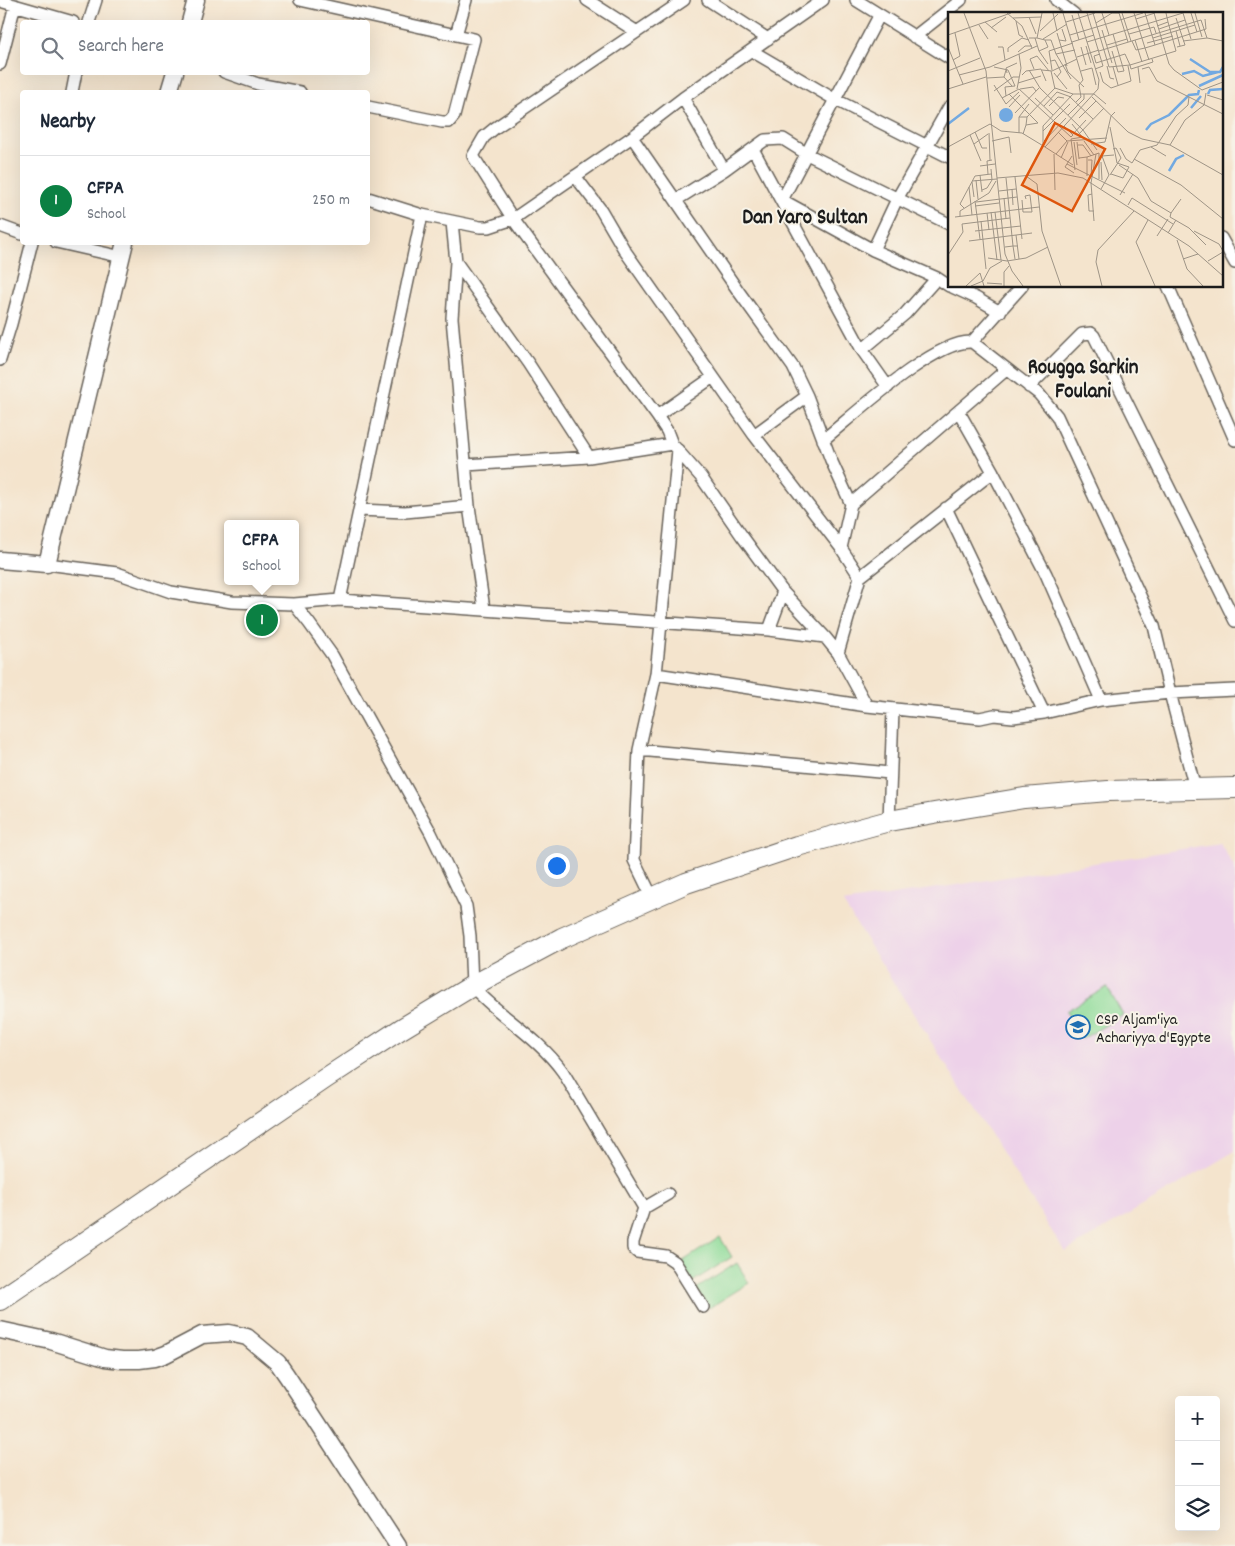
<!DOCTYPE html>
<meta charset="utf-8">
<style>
:root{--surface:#fff;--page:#f6f6f7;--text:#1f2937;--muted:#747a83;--line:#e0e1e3;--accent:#0b8043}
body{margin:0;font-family:Dekko,sans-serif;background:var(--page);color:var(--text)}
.controls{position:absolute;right:15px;bottom:15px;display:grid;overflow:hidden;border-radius:5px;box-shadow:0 5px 20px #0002}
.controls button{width:45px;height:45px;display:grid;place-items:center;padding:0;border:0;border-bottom:1px solid var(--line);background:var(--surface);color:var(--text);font:25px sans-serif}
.you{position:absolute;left:556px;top:865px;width:18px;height:18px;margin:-12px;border:4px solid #fff;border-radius:50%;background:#1a73e8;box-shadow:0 0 0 8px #1a73e833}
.badge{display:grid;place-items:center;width:32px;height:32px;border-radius:50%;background:var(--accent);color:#fff;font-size:16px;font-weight:700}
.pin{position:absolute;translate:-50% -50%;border:2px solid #fff;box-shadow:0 1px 5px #0006}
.popup{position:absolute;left:224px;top:520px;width:75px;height:65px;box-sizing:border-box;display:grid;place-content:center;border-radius:5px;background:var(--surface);filter:drop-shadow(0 1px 4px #0005);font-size:16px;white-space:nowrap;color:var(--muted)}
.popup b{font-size:19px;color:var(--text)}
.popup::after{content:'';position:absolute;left:50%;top:100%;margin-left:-10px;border:10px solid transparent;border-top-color:var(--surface)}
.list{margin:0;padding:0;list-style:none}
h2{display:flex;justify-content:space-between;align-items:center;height:65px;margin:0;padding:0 20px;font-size:21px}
h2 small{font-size:16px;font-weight:400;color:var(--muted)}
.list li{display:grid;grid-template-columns:32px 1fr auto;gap:15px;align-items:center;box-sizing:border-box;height:90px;padding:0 20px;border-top:1px solid var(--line)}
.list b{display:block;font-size:19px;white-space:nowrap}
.list p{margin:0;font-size:16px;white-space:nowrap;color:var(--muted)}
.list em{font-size:16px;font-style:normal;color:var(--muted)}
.icon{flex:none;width:28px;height:28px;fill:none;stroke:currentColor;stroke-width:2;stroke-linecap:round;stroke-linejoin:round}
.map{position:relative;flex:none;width:1235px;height:1546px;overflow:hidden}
.search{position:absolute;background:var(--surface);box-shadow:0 5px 20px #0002;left:20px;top:20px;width:350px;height:55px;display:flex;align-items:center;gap:12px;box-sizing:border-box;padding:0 18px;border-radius:5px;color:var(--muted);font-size:19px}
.panel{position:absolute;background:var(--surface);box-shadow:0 5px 20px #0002;left:20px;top:90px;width:350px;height:155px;border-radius:5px}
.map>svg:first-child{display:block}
.built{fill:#edd1e9}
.green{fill:#8fdc9a;stroke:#567c5b}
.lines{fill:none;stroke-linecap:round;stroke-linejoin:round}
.street-casing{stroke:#68625a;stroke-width:14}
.secondary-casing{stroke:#68625a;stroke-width:19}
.highway-casing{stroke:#68625a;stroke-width:22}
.street{stroke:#fff;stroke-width:11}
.secondary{stroke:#fff;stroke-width:16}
.highway{stroke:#fff;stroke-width:20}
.labels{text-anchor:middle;stroke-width:4;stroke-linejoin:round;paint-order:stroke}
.poi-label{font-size:16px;fill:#1c1c1c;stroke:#f7f3e8;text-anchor:start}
.district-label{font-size:21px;font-weight:bold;fill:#1c1c1c;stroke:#f7f3e8}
.inset-river{fill:none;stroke:#72a9e1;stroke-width:2.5}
.inset-road{fill:none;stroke:#9e9486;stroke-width:1}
.view{fill:#de560d;fill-opacity:0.15;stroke:#de560d;stroke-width:2.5}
.inset-edge{fill:none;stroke:#1c1c1c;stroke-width:2.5}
</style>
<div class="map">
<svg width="1235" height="1546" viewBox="0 0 1235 1546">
<rect width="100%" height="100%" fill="#f7f3e8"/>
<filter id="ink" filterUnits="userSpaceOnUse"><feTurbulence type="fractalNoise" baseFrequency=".02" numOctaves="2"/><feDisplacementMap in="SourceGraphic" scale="10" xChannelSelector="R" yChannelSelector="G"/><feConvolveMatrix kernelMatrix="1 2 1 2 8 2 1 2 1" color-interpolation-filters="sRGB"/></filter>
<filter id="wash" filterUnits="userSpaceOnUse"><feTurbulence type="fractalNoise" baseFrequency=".0096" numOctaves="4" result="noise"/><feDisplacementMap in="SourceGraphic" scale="20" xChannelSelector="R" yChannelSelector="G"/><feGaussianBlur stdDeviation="1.12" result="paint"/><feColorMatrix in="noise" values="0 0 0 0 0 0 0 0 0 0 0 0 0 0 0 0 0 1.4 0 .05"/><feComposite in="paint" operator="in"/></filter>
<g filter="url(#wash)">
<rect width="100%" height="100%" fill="#f4e4cd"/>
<!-- built -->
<path class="built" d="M 1220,843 L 1235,868 L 1235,1151 L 1065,1252 L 843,903 Z"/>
<!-- green -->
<path class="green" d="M 1107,987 L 1123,1015 L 1082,1039 L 1066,1011 Z
M 720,1237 L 732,1257 L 692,1282 L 680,1263 Z
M 737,1263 L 749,1283 L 709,1308 L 696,1289 Z"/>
</g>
<g filter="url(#ink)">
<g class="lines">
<!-- street casing -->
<g class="street-casing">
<path id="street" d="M 300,0 L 474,39 L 454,116 L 449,122 L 442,122 L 368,107
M 587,0 L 637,32
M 684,0 L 495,128 L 484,137 L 473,156 L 513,219 L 657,416 L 667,431 L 672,444 L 701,477 L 742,536 L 783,592 L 825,637 L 838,653 L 867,706
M 708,0 L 768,39
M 856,0 L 949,58
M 1056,0 L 1074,14
M 0,1 L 73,22
M 89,22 L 96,0
M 456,35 L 466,0
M 914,37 L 961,0
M 752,51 L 834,99 L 949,157
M 0,64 L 15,5
M 224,72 L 258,84 L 300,92
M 72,92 L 76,72
M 683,98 L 724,170
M 632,137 L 739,292 L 793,367 L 807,396 L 831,460 L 851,504
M 753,149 L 862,350 L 888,387
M 575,176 L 601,210 L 625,251 L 754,435 L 841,548 L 860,577
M 676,200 L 724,170 L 765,140 L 783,139 L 807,154 L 949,224
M 782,200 L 879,16
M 782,200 L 873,250 L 937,278 L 949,286
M 422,215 L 480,227 L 489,227 L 513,219 L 632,137 L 683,98 L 823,0
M 452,222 L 456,262 L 452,318 L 469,506 L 484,609
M 0,226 L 22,234
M 1221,238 L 1235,263
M 56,242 L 122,257
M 873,250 L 897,199 L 949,107
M 456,262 L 528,363 L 589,457
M 950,286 L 976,298 L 1000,312
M 1168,286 L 1235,440
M 972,342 L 1022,286
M 862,350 L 905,314 L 937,278
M 0,360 L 11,324 L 32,242
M 1029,387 L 1082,334 L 1091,333 L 1094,336 L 1235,621
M 959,412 L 993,472 L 1046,574 L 1101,700
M 657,416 L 713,377
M 754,435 L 807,396
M 823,440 C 853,416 935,339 972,342 L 1039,394 L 1057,416 L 1154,626 L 1170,693 L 1195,788
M 678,450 L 656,674 L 639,750 L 890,773
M 466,465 L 589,457 L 672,444
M 946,508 L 1044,713
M 359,510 L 405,512 L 469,506
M 841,548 L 851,504 L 1007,369
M 47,564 L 117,573 L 171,592 L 232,602 L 294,604 L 340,600 L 769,630 L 825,637
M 340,600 L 422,215 L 368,198
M 294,604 L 309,623 L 332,655 L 431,833 L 466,906 L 470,936 L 472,986 C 501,1018 537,1036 563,1072 L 644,1208 L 633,1242 L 633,1248 L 637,1252 L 666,1256 L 675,1262 L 703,1307
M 769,630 L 783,592
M 838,653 L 860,577 L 993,472
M 656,674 L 867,706 L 980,718 L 994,715 L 1013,717 L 1044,713 L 1101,700 L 1170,693 L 1235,690
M 639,750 L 634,860 L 652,897
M 889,821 L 893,710
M 644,1208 L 668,1194"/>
</g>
<!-- secondary casing -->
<g class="secondary-casing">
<path id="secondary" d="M 190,22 L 196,0
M 169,92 L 175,72
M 0,560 L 47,564 L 125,242
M 0,1330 L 51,1341 L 105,1358 L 122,1360 L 139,1360 L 155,1358 L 166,1354 L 202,1335 L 229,1333 L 247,1337 L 278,1363 L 287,1376 L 398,1546"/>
</g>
<!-- highway casing -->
<g class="highway-casing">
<path id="highway" d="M 0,1300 L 326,1078 L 401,1029 L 472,986 L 562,938 L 686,883 L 797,846 L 889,821 L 934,813 L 1024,798 L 1108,791 L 1235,788"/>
</g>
<!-- street -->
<use href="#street" class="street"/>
<!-- secondary -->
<use href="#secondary" class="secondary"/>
<!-- highway -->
<use href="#highway" class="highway"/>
</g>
</g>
<!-- icons -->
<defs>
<g id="school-ring" transform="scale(1.25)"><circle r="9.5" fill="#f7f3e8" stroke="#1f6fb2" stroke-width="1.5"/><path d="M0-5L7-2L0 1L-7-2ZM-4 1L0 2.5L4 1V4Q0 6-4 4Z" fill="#1f6fb2"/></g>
</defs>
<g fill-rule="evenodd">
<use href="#school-ring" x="1078" y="1027"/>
</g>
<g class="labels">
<!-- poi labels -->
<g class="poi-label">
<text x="1096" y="1024">CSP Aljam'iya<tspan x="1096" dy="18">Achariyya d'Egypte</tspan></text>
</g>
<!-- district labels -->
<g class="district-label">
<text x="805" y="223">Dan Yaro Sultan</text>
<text x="1083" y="373">Rougga Sarkin<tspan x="1083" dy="24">Foulani</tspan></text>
</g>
</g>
<!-- overview -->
<g transform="translate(948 12)">
<rect width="275" height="275" fill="#f4e4cd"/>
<path d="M51 103a7 7 0 1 1 14 0a7 7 0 1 1-14 0Z" fill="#72a9e1"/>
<path class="inset-river" d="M 242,47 L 262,60 L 272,60 L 275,55M 234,62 L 246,59 L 255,64 L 270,60M 251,74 L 275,63M 260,82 L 262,78 L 275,77M 243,96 L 253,84M 0,112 L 21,96M 198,118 L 203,112 L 221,103 L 241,83 L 250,82 L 251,78M 221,159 L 228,147 L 236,143"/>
<path class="inset-road" d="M 16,1 L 38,59 L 49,166 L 110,161 L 135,166 L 241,234 L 275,264M 59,1 L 74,14 L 84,36M 105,1 L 109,19M 115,1 L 135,68 L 131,73 L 133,85 L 128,90M 130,1 L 139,30M 139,1 L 155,54 L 147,57M 145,1 L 161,55 L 182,53 L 183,57 L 205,50 L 204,47M 154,1 L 161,23M 171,1 L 180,30M 174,1 L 183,29M 186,1 L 197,36 L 207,33 L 197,1M 206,1 L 221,52 L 226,58 L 254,78 L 275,70M 235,1 L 243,27M 243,1 L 249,20M 247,1 L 254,25M 124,3 L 131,28M 81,5 L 88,22M 65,6 L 94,5M 228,6 L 237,33 L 229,35M 188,7 L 207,1M 68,9 L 71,23 L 75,25M 37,10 L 49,20M 118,10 L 147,1M 148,11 L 164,1 L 171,1M 31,13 L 40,27M 209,14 L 220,10 L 218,1M 43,16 L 58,5M 211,17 L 237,8M 154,18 L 164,51M 92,19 L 110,2M 228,19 L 232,34M 109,21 L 119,54M 181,22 L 206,15 L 208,21M 0,23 L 63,1M 122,23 L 195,1M 81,26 L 89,26 L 97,28 L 100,35 L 91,39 L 87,26M 89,26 L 94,1M 205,26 L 247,13M 95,27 L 119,12M 97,28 L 103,28 L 108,42 L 127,38M 111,28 L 118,29 L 114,17M 187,28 L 194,50M 184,29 L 188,38 L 197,36 L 201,48M 235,29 L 259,26 L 275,29M 124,30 L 146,23M 199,31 L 225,24M 159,33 L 179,27M 207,33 L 258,17 L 257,7M 138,34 L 143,51M 0,35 L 15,72M 50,35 L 55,35 L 57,48M 133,35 L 138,53M 91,39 L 100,52M 151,39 L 253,8 L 259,26M 164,39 L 170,60 L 176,59 L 165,22M 60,40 L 60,36 L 74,26 L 81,28M 70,40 L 77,34 L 84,34M 108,42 L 123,67M 152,42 L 146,44 L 148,51 L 177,42 L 182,53 L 228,39 L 220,10M 129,45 L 151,38M 5,48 L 12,44 L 7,21M 103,49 L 107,48 L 113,60 L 109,65M 117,52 L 120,60 L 136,75M 159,54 L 162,66 L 166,67M 46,55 L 60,58 L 67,74M 165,55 L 170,73M 190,55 L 192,71M 86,57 L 82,47 L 89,44 L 101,59M 194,57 L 201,55 L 209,69 L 275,102M 58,58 L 56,65 L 64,74M 81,58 L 92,76 L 135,118 L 149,138M 94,58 L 104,59 L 129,47M 104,58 L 101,39 L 125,31M 0,59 L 32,46M 103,59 L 107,77M 133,59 L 144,56 L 148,73M 152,60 L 155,70 L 163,76 L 183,69 L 180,54M 59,61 L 58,56 L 69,51M 106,61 L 119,77M 11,63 L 42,55 L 89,34M 74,63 L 78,59 L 93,57 L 98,69M 39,66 L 56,65M 70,71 L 93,64M 46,73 L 58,92 L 71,80M 0,77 L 38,65M 69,77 L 73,56 L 71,42M 72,77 L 85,75 L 88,79M 46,79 L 65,65 L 71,65M 61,82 L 90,111M 259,83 L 275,88M 58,84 L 57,75 L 67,74M 122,85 L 145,107M 144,85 L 180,120 L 194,127 L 222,133 L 275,163M 54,86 L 71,77 L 123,125 L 125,123 L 116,114M 87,86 L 105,103M 96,94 L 109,80 L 123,85M 101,94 L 110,85 L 116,86M 61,95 L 72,83M 67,101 L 91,76M 120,103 L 136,87 L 136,82M 71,105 L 81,92M 131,106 L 148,89M 124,112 L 135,126M 78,113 L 79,105 L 107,76 L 125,82 L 146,82 L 158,92M 162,115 L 169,151 L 181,155 L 175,166 L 163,162M 95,119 L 122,92M 27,120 L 34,136 L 39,136M 41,121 L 42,148M 71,121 L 71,105 L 79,105M 75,122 L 78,113 L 90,111M 125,122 L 138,108M 22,123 L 33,149M 130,123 L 156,96M 44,129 L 61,125 L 63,141M 96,129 L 118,106M 119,129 L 159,126M 136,129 L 146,143M 126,130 L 129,153M 129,130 L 131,147M 26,132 L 40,122M 143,132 L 157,130 L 163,104 L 167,100M 95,133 L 95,114 L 125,82M 130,133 L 135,133 L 143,144M 222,133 L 237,108 L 256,93 L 258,81M 0,135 L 42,112 L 53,119 L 74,121 L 97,135 L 150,77 L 151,68 L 139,30 L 235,1M 97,135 L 125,153M 203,135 L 218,144M 172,136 L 178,147 L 184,151 L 192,138 L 209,133 L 228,104 L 240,93 L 241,85M 106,142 L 107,178M 108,142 L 119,129 L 110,120M 124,144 L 117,155 L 126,161M 139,145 L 151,141 L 151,167M 113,146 L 120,130M 131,146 L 139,145 L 139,164M 186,147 L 233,173 L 275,207M 140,148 L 144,148 L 143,165M 153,150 L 154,168M 119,152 L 177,181M 171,153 L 190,166 L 203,189 L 223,201 L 222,205 L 241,216 L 258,233M 32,154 L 47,152M 127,158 L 123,127 L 135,125M 40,162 L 39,149 L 44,148M 32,163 L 34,180M 162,163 L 173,146 L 168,136 L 165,137M 78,164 L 89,172 L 94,219 L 113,274M 67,165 L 74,227M 49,166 L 57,242 L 64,259 L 75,274M 58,166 L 65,234 L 70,234M 28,168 L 30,187M 24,169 L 49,167M 24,170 L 26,185M 21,175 L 24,203M 64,177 L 65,193M 153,177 L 161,163 L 154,144 L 166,143M 34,178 L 39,176 L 44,168 L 43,157M 51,179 L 68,177M 144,182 L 140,183 L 141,199 L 146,199M 172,183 L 185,162M 56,186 L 58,207M 74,188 L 75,200 L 84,200 L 82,183 L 77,184 L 78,187M 27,189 L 32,227M 28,190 L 69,185M 180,193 L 184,186 L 225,212M 27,194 L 51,191M 16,196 L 12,192 L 27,164 L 43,162M 43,200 L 49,248M 47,200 L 53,248M 39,201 L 41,218M 223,201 L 233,187M 12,204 L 12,199 L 41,181 L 48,169M 7,205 L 91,195M 200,208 L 188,230 L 207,274M 33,209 L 38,257M 146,209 L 143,171 L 148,142M 27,219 L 73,214M 246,219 L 271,232 L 275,239M 220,221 L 228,208M 68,223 L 71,247M 209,224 L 220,207M 229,228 L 239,257 L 255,274M 21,229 L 84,221M 57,235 L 65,234 L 67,247M 0,243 L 15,220 L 14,212 L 62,206M 40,246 L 59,249 L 78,246 L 100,235M 235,247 L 250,242M 260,249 L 275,240M 39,271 L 54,272M 18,274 L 32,261 L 36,274M 23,274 L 35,269 L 42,256 L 54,249M 56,274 L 56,260 L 61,254M 154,274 L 148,250 L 150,238 L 186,199"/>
<path class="view" d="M 107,111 L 157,137 L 124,199 L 74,173 Z"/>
<rect width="275" height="275" class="inset-edge"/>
</g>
</svg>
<div class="controls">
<button>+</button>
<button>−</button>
<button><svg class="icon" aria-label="layers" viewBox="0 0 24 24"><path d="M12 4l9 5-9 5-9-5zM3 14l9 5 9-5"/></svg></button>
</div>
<div class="you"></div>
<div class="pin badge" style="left:262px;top:620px">1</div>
<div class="popup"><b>CFPA</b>School</div>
<div class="search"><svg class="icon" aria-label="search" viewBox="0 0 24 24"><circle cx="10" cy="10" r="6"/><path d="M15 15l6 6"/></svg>Search here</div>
<section class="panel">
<h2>Nearby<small></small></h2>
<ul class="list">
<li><span class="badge">1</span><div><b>CFPA</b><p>School</p></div><em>250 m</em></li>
</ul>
</section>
</div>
